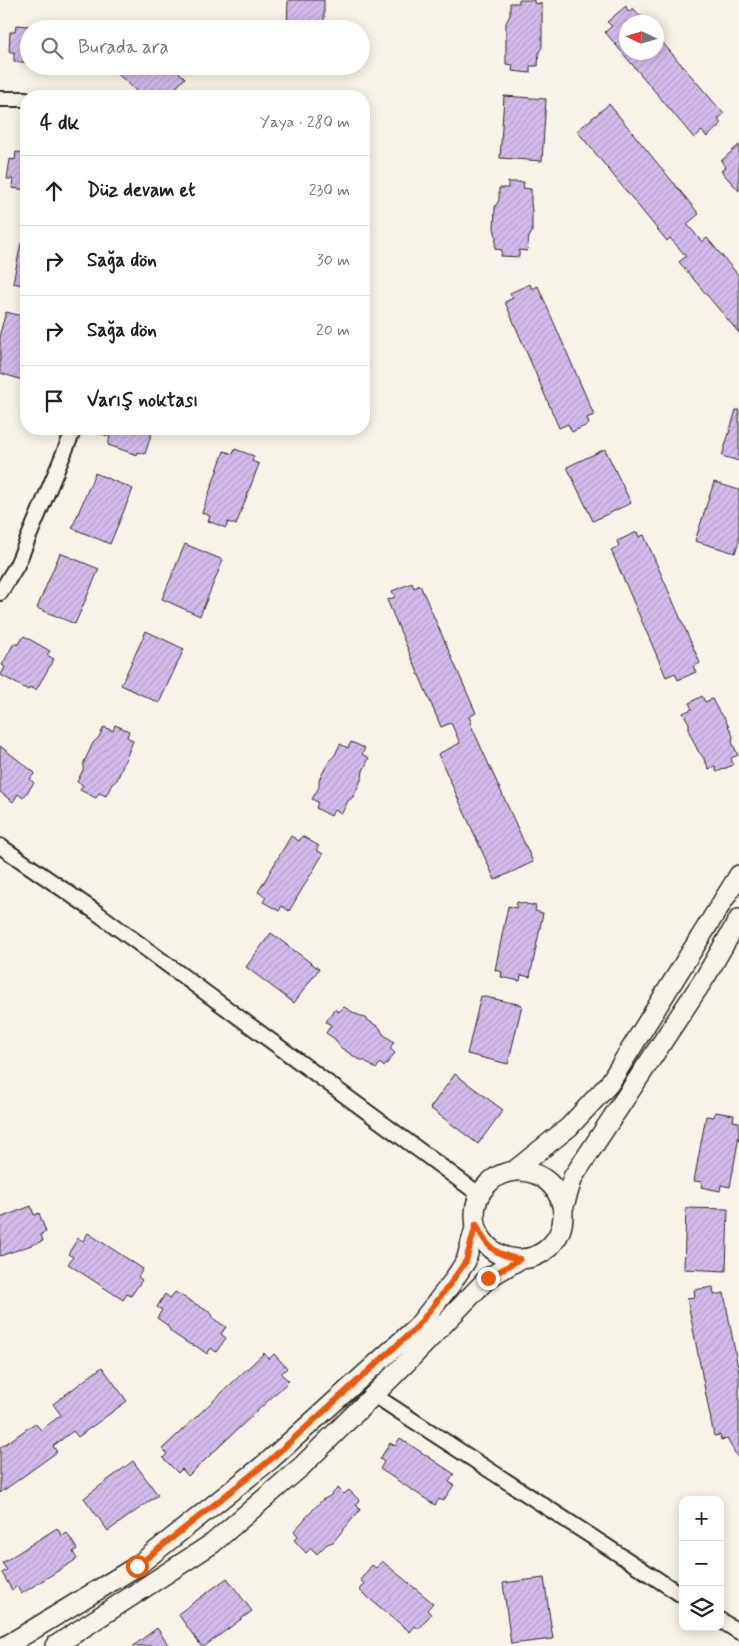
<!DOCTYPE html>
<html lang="tr">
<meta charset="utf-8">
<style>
:root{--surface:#fff;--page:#f6f6f6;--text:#202124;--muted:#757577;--line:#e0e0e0}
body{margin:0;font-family:Mynerve,sans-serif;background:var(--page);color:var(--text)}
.controls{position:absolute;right:15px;bottom:15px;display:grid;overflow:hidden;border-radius:10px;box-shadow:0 2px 12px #0003}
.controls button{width:45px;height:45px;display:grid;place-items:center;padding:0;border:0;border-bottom:1px solid var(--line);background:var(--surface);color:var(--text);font:25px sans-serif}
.compass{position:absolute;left:619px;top:15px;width:45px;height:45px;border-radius:50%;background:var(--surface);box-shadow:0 2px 12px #0003;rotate:274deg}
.stop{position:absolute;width:15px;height:15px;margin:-11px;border:4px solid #ea580c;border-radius:50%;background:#fff}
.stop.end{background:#ea580c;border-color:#fff;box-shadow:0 1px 5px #0008}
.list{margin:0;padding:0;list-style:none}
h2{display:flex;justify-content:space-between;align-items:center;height:65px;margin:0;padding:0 20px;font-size:21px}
h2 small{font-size:16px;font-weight:400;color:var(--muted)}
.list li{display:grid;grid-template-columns:32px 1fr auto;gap:15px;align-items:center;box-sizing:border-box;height:70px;padding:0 20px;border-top:1px solid var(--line)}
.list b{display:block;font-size:19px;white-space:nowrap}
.list em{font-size:16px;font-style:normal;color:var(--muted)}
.icon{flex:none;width:28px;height:28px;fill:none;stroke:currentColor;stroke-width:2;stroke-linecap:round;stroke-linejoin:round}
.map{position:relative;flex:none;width:739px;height:1646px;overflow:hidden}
.search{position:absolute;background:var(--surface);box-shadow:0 2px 12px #0003;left:20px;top:20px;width:350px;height:55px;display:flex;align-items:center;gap:12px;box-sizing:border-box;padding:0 18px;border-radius:28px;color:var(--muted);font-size:19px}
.panel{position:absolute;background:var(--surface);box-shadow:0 2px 12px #0003;left:20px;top:90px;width:350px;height:345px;border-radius:20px}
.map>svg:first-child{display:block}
.building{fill:url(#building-hatch);stroke:#2b2b2b}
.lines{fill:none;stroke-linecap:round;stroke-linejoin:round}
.street-casing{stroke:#2b2b2b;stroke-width:18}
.secondary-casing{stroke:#2b2b2b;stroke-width:22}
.street{stroke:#f7f3e8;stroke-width:14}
.secondary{stroke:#f7f3e8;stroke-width:19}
.route{stroke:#ea580c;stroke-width:6}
</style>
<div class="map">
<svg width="739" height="1646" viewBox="0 0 739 1646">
<defs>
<pattern id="building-hatch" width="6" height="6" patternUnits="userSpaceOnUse" patternTransform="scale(1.25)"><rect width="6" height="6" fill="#d3bbeb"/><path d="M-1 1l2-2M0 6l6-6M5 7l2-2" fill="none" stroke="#b5a1ca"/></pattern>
</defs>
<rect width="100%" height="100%" fill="#f7f3e8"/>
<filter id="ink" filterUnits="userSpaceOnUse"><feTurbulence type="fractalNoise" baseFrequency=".02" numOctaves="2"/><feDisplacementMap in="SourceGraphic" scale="10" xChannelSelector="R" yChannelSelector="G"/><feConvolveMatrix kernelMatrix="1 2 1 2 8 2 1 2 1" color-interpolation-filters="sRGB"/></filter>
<g filter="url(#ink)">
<!-- building -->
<path class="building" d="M 288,0 L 324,0 L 324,29 L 287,29 Z
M 519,0 L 534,0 L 534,3 L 542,4 L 542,47 L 539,52 L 538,66 L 530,66 L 530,73 L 512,71 L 513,65 L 506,64 L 506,23 L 510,15 L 510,3 L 519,3 Z
M 626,6 L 628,12 L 633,8 L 646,22 L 626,22 L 626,52 L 656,52 L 656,35 L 724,114 L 718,119 L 721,124 L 707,137 L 702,131 L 694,138 L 605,32 L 612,26 L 607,22 Z
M 16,25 L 29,26 L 29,63 L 14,61 L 14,52 L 9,52 L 10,32 L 15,32 Z
M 109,66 L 172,66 L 185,78 L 168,96 L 142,96 Z
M 504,96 L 546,99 L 542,161 L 500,158 Z
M 609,104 L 699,214 L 687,224 L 702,242 L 707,238 L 739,276 L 739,333 L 679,262 L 686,256 L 670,238 L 667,241 L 577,131 Z
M 739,145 L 739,191 L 721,171 L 726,167 L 721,161 Z
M 16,152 L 26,153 L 26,190 L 12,188 L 13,179 L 7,179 L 10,159 L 15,160 Z
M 508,182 L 524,182 L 523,188 L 531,189 L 531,203 L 532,211 L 532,232 L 529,237 L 527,251 L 519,250 L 519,257 L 501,256 L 502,250 L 495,249 L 496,236 L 494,228 L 495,207 L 499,200 L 499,188 L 508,188 Z
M 21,243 L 26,244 L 26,286 L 13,283 Z
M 530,284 L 532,289 L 538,286 L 594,415 L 587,418 L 589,424 L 572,432 L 568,424 L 559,428 L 505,302 L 513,298 L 510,293 Z
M 6,312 L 26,317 L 26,381 L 0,373 L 0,333 Z
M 736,410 L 739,410 L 739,461 L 722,456 Z
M 90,429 L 153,429 L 145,454 L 138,452 L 137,455 L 108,445 L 110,437 Z
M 235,449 L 254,456 L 252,461 L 259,464 L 236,525 L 228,522 L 226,528 L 208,521 L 210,516 L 202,513 L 224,451 L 233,454 Z
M 605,449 L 631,503 L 593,521 L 567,467 Z
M 95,473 L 133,489 L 110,544 L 72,528 Z
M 714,482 L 739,490 L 739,541 L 735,553 L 695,541 Z
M 637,532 L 639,537 L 644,535 L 700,663 L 693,667 L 696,672 L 678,680 L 675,673 L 666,677 L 611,550 L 619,546 L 617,541 Z
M 185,544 L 223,560 L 200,616 L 162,599 Z
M 60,553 L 99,569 L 75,624 L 37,608 Z
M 412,583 L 414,588 L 420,585 L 476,713 L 469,717 L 472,723 L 470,723 L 533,862 L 495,880 L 438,754 L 460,743 L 451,723 L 441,727 L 387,600 L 395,597 L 392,591 Z
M 146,631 L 184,649 L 159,703 L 121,685 Z
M 24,636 L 50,651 L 47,655 L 54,659 L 36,690 L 30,687 L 28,690 L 1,675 L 5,667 L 2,665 L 14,643 L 18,645 Z
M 702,696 L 705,702 L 712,699 L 719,712 L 724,717 L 733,736 L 732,742 L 738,755 L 731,758 L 733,765 L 717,772 L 715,766 L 709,769 L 703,757 L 698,751 L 689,732 L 689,723 L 683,713 L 692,709 L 689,703 Z
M 115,725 L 129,731 L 127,737 L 133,741 L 117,780 L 112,784 L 106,796 L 99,793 L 96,798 L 80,790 L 83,785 L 77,782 L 83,770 L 84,762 L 93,743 L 99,737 L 104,727 L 113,731 Z
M 351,742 L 365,748 L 362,754 L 369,758 L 363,771 L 362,778 L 353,797 L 348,801 L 342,813 L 334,810 L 331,816 L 316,808 L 318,802 L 312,799 L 319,787 L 319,780 L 329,761 L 335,755 L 340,744 L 348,748 Z
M 0,746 L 35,773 L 30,779 L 34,783 L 23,798 L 18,794 L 13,802 L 0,792 Z
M 291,836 L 299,841 L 302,836 L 319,846 L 316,850 L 323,854 L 289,911 L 282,906 L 279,911 L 263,902 L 266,897 L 258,892 Z
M 517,902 L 536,906 L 535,911 L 543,913 L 530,977 L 521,975 L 520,981 L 501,977 L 502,972 L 495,970 L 508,906 L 516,908 Z
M 271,933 L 319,969 L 294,1003 L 246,967 Z
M 481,996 L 522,1005 L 508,1064 L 467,1054 Z
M 344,1007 L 356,1014 L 363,1017 L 380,1028 L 383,1034 L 394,1042 L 390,1048 L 395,1053 L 384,1067 L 380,1063 L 376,1069 L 365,1061 L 358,1059 L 340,1047 L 335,1039 L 326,1033 L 331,1025 L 326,1022 L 334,1009 L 339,1012 Z
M 455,1074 L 503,1110 L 478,1144 L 430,1108 Z
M 715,1112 L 734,1115 L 733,1121 L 739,1122 L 739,1136 L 730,1187 L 721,1185 L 720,1191 L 701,1187 L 702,1182 L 694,1181 L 706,1116 L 714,1117 Z
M 31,1206 L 34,1215 L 39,1213 L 46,1232 L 41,1234 L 43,1241 L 0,1256 L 0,1218 Z
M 686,1208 L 728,1209 L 726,1271 L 684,1269 Z
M 88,1233 L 143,1269 L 138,1277 L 142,1280 L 131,1296 L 127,1294 L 123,1300 L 68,1264 L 73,1257 L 68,1254 L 78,1238 L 83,1241 Z
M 713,1287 L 714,1295 L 724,1293 L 739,1373 L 739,1460 L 727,1439 L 721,1440 L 720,1435 L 714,1436 L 687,1298 L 695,1297 L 694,1290 Z
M 175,1292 L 211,1313 L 214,1319 L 226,1327 L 221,1334 L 226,1338 L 216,1352 L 211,1348 L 207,1354 L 196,1346 L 189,1344 L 171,1332 L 167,1325 L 157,1318 L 162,1310 L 157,1307 L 165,1294 L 170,1298 Z
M 264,1353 L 269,1359 L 274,1354 L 287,1368 L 281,1374 L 289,1381 L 188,1476 L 182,1469 L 178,1473 L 163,1458 L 167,1454 L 162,1449 Z
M 102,1367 L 127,1401 L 78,1437 L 73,1431 L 53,1446 L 57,1452 L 0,1493 L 0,1448 L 35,1423 L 41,1430 L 61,1415 L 53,1404 Z
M 400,1438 L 454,1474 L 449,1482 L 454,1485 L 443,1501 L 439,1499 L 435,1505 L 380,1469 L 384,1462 L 380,1459 L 390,1443 L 395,1446 Z
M 133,1461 L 158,1495 L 108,1531 L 84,1498 Z
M 338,1488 L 344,1494 L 349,1490 L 359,1500 L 356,1504 L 360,1510 L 333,1542 L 327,1544 L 317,1554 L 311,1548 L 306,1553 L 294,1540 L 298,1536 L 294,1531 L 322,1500 L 330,1496 Z
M 57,1528 L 62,1536 L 67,1533 L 77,1549 L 73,1552 L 77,1559 L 21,1594 L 17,1586 L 12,1590 L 2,1573 L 7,1570 L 2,1563 Z
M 382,1561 L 433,1603 L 427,1610 L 431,1614 L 419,1629 L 415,1626 L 410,1632 L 359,1590 L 364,1583 L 360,1580 L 372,1565 L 376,1568 Z
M 227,1578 L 252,1611 L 205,1646 L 201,1646 L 178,1614 Z
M 544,1578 L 553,1639 L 511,1644 L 503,1583 Z
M 157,1628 L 169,1646 L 133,1646 Z"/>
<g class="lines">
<!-- street casing -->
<g class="street-casing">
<path id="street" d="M 0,99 L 26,99
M 0,593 L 17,565 L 74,429
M 0,846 L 96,912 L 480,1195
M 374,1395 L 683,1596
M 720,1620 L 739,1632"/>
</g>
<!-- secondary casing -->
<g class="secondary-casing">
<path id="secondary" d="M 514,1171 L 569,1127 L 609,1084 L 739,875
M475 1215a44 44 0 1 1 88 0a44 44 0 1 1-88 0Z
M 563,1209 L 573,1177 L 706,976 L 739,919
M 6,1646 L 137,1566 L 270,1460 L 417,1327 L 451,1284 L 466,1261 L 476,1224
M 55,1646 L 213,1543 L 302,1466 L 413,1356 L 488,1278 L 520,1259"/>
</g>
<!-- street -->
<use href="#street" class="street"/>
<!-- secondary -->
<use href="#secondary" class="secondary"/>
</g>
</g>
<g class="lines" filter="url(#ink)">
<!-- route -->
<path class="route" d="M 137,1566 L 270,1460 L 417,1327 L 450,1284 L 466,1261 L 476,1224 C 486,1247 495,1255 520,1259 L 488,1278"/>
</g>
</svg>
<div class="controls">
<button>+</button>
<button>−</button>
<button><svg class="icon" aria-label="layers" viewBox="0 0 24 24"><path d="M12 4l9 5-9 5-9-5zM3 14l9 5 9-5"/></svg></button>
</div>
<svg class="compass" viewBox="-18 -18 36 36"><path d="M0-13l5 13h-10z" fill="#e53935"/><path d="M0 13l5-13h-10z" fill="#757577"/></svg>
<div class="stop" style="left:137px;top:1566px"></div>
<div class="stop end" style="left:488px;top:1278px"></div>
<div class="search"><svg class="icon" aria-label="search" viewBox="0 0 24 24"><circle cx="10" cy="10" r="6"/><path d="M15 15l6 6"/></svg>Burada ara</div>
<section class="panel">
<h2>4 dk<small>Yaya · 280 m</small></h2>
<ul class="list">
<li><svg class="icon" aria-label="ahead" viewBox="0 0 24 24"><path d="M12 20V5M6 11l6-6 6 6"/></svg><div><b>Düz devam et</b></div><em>230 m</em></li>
<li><svg class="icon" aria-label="right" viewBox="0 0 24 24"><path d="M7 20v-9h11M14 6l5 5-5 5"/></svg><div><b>Sağa dön</b></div><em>30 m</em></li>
<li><svg class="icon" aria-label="right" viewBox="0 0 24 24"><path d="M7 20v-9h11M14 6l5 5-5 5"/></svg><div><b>Sağa dön</b></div><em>20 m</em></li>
<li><svg class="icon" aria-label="arrive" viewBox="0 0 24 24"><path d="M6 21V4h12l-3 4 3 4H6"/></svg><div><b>Varış noktası</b></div></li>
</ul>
</section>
</div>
